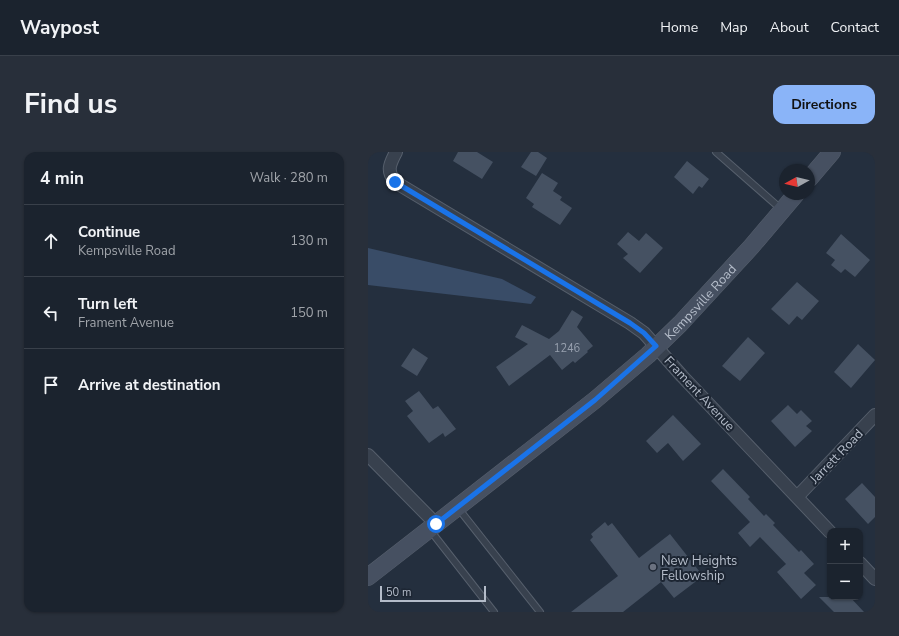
<!DOCTYPE html>
<meta charset="utf-8">
<style>
:root{--surface:#1b232e;--page:#282f3a;--text:#f1f3f6;--muted:#a0a4aa;--line:#39404a;--accent:#8ab4f8}
body{margin:0;font-family:"Nunito Sans",sans-serif;background:var(--page);color:var(--text)}
.controls{position:absolute;right:12px;bottom:12px;display:grid;overflow:hidden;border-radius:8px;box-shadow:0 1px 3px #0004}
.controls button{width:36px;height:36px;display:grid;place-items:center;padding:0;border:0;border-bottom:1px solid var(--line);background:var(--surface);color:var(--text);font:20px sans-serif}
.compass{position:absolute;left:411px;top:12px;width:36px;height:36px;border-radius:50%;background:var(--surface);box-shadow:0 1px 3px #0004;rotate:262deg}
.scale{position:absolute;left:12px;bottom:10px;width:106px;box-sizing:border-box;padding-left:4px;border:2px solid #b4bcc9;border-top:0;font-size:11px;line-height:14px;white-space:nowrap;color:#b4bcc9;-webkit-text-stroke:3px #1d2633;paint-order:stroke}
.stop{position:absolute;width:12px;height:12px;margin:-9px;border:3px solid #1a73e8;border-radius:50%;background:#fff}
.stop.end{background:#1a73e8;border-color:#fff;box-shadow:0 1px 4px #0008}
.list{margin:0;padding:0;list-style:none}
h2{display:flex;justify-content:space-between;align-items:center;height:52px;margin:0;padding:0 16px;font-size:17px}
h2 small{font-size:13px;font-weight:400;color:var(--muted)}
.list li{display:grid;grid-template-columns:26px 1fr auto;gap:12px;align-items:center;box-sizing:border-box;height:72px;padding:0 16px;border-top:1px solid var(--line)}
.list b{display:block;font-size:15px;white-space:nowrap}
.list p{margin:0;font-size:13px;white-space:nowrap;color:var(--muted)}
.list em{font-size:13px;font-style:normal;color:var(--muted)}
.icon{flex:none;width:22px;height:22px;fill:none;stroke:currentColor;stroke-width:2;stroke-linecap:round;stroke-linejoin:round}
.map{position:relative;flex:none;width:507px;height:460px;overflow:hidden;border-radius:12px}
header{display:flex;align-items:center;gap:24px;box-sizing:border-box;height:56px;padding:0 20px;background:var(--surface);border-bottom:1px solid var(--line)}
header strong{font-size:19px}
nav{display:flex;gap:22px;margin-inline-start:auto;font-size:14px}
.intro{display:flex;align-items:center;justify-content:space-between;box-sizing:border-box;height:96px;padding:0 24px}
h1{margin:0;font-size:28px}
.button{padding:10px 18px;border-radius:12px;background:var(--accent);color:#111;font-size:14px;font-weight:700}
main{display:flex;gap:24px;padding:0 24px}
aside{flex:1;background:var(--surface);border-radius:12px;box-shadow:0 1px 3px #0004}
.map>svg:first-child{display:block}
.water{fill:#394c67}
.building{fill:#455162}
.lines{fill:none;stroke-linecap:round;stroke-linejoin:round}
.service-casing{stroke:#565f6c;stroke-width:8}
.minor-casing{stroke:#565f6c;stroke-width:14}
.secondary-casing{stroke:#565f6c;stroke-width:18}
.service{stroke:#38414e;stroke-width:6}
.minor{stroke:#38414e;stroke-width:12}
.secondary{stroke:#465061;stroke-width:17}
.route{stroke:#1a73e8;stroke-width:5}
.worship-dot{fill:#6b7280;stroke:#1d2633;stroke-width:1.5}
.labels{text-anchor:middle;stroke-width:4;stroke-linejoin:round;paint-order:stroke}
.number-label{font-size:11px;fill:#98a1af}
.street-label{font-size:13px;fill:#b4bcc9;stroke:#1d2633}
.poi-label{font-size:13px;fill:#b4bcc9;stroke:#1d2633;text-anchor:start}
</style>
<header>
<strong>Waypost</strong>
<nav><a>Home</a><a>Map</a><a>About</a><a>Contact</a></nav>
</header>
<div class="intro"><h1>Find us</h1><a class="button">Directions</a></div>
<main>
<aside>
<h2>4 min<small>Walk · 280 m</small></h2>
<ul class="list">
<li><svg class="icon" aria-label="ahead" viewBox="0 0 24 24"><path d="M12 20V5M6 11l6-6 6 6"/></svg><div><b>Continue</b><p>Kempsville Road</p></div><em>130 m</em></li>
<li><svg class="icon" aria-label="left" viewBox="0 0 24 24"><path d="M17 20v-9H6M10 6l-5 5 5 5"/></svg><div><b>Turn left</b><p>Frament Avenue</p></div><em>150 m</em></li>
<li><svg class="icon" aria-label="arrive" viewBox="0 0 24 24"><path d="M6 21V4h12l-3 4 3 4H6"/></svg><div><b>Arrive at destination</b></div></li>
</ul>
</aside>
<div class="map">
<svg width="507" height="460" viewBox="0 0 507 460">
<rect width="100%" height="100%" fill="#242f3e"/>
<!-- water -->
<path class="water" d="M 0,96 L 134,127 L 168,145 L 163,152 L 0,133 Z"/>
<!-- building -->
<path class="building" d="M 90,0 L 109,0 L 125,10 L 114,27 L 85,9 Z
M 163,0 L 170,0 L 179,6 L 168,24 L 153,15 Z
M 319,9 L 341,27 L 334,36 L 331,34 L 325,42 L 306,25 Z
M 174,21 L 190,31 L 185,39 L 194,45 L 192,48 L 204,56 L 192,73 L 164,55 L 166,52 L 158,46 Z
M 260,80 L 271,89 L 278,81 L 295,96 L 272,121 L 255,106 L 260,102 L 249,92 Z
M 473,82 L 502,108 L 487,125 L 477,117 L 473,121 L 463,113 L 467,108 L 458,101 Z
M 429,130 L 451,149 L 434,168 L 429,164 L 421,173 L 403,157 Z
M 204,158 L 215,165 L 209,175 L 225,194 L 219,199 L 220,200 L 207,211 L 205,209 L 194,218 L 182,203 L 141,234 L 128,215 L 160,192 L 147,185 L 154,173 L 181,187 L 191,179 Z
M 380,185 L 397,201 L 372,229 L 354,214 Z
M 490,192 L 507,208 L 483,236 L 466,220 Z
M 45,196 L 60,206 L 49,224 L 33,214 Z
M 51,239 L 65,257 L 70,254 L 88,277 L 77,285 L 75,281 L 61,291 L 39,264 L 45,259 L 37,249 Z
M 420,253 L 429,262 L 433,258 L 444,269 L 438,274 L 444,279 L 427,295 L 403,269 Z
M 305,263 L 333,292 L 315,309 L 300,291 L 289,301 L 278,289 Z
M 355,317 L 382,345 L 380,347 L 396,364 L 398,362 L 407,371 L 405,373 L 431,400 L 433,398 L 446,412 L 436,421 L 448,433 L 433,447 L 409,420 L 418,412 L 392,385 L 382,395 L 370,381 L 382,370 L 343,329 Z
M 494,331 L 507,345 L 507,365 L 500,372 L 477,347 Z
M 237,370 L 240,374 L 244,371 L 271,406 L 302,382 L 335,424 L 306,446 L 293,430 L 255,460 L 203,460 L 250,424 L 222,388 L 225,385 L 223,382 Z
M 451,445 L 482,445 L 496,460 L 466,460 Z"/>
<g class="lines">
<!-- service casing -->
<g class="service-casing">
<path id="service" d="M 348,0 L 413,57
M 90,356 L 172,460
M 62,378 L 126,460"/>
</g>
<!-- minor casing -->
<g class="minor-casing">
<path id="minor" d="M 28,0 C 22,12 18,18 27,30 L 262,171 L 276,181 L 314,224 L 462,380
M 0,303 L 68,372
M 429,345 L 507,263
M 492,411 L 507,427"/>
</g>
<!-- secondary casing -->
<g class="secondary-casing">
<g id="secondary">
<path d="M 441,27 L 464,0"/>
<path id="s1" d="M 0,425 L 227,248 L 280,203 L 312,172 L 383,95 L 428,42"/>
</g>
</g>
<!-- service -->
<use href="#service" class="service"/>
<!-- minor -->
<use href="#minor" class="minor"/>
<!-- secondary -->
<use href="#secondary" class="secondary"/>
</g>
<g class="lines">
<!-- route -->
<path class="route" d="M 27,30 L 262,171 L 276,181 L 288,194 L 227,248 L 68,372"/>
</g>
<!-- markers -->
<circle class="worship-dot" cx="285" cy="415" r="4"/>
<g class="labels">
<!-- number labels -->
<g class="number-label">
<text x="199" y="200">1246</text>
</g>
<!-- street labels -->
<g class="street-label">
<text dy="5" stroke="none"><textPath href="#s1" startOffset="432">Kempsville Road</textPath></text>
<text transform="translate(332 241) rotate(47)" y="5">Frament Avenue</text>
<text transform="translate(468 304) rotate(-46)" y="5">Jarrett Road</text>
</g>
<!-- poi labels -->
<g class="poi-label">
<text x="293" y="413">New Heights<tspan x="293" dy="15">Fellowship</tspan></text>
</g>
</g>
</svg>
<div class="controls">
<button>+</button>
<button>−</button>
</div>
<svg class="compass" viewBox="-18 -18 36 36"><path d="M0-13l5 13h-10z" fill="#e53935"/><path d="M0 13l5-13h-10z" fill="#a0a4aa"/></svg>
<div class="scale">50 m</div>
<div class="stop" style="left:68px;top:372px"></div>
<div class="stop end" style="left:27px;top:30px"></div>
</div>
</main>
